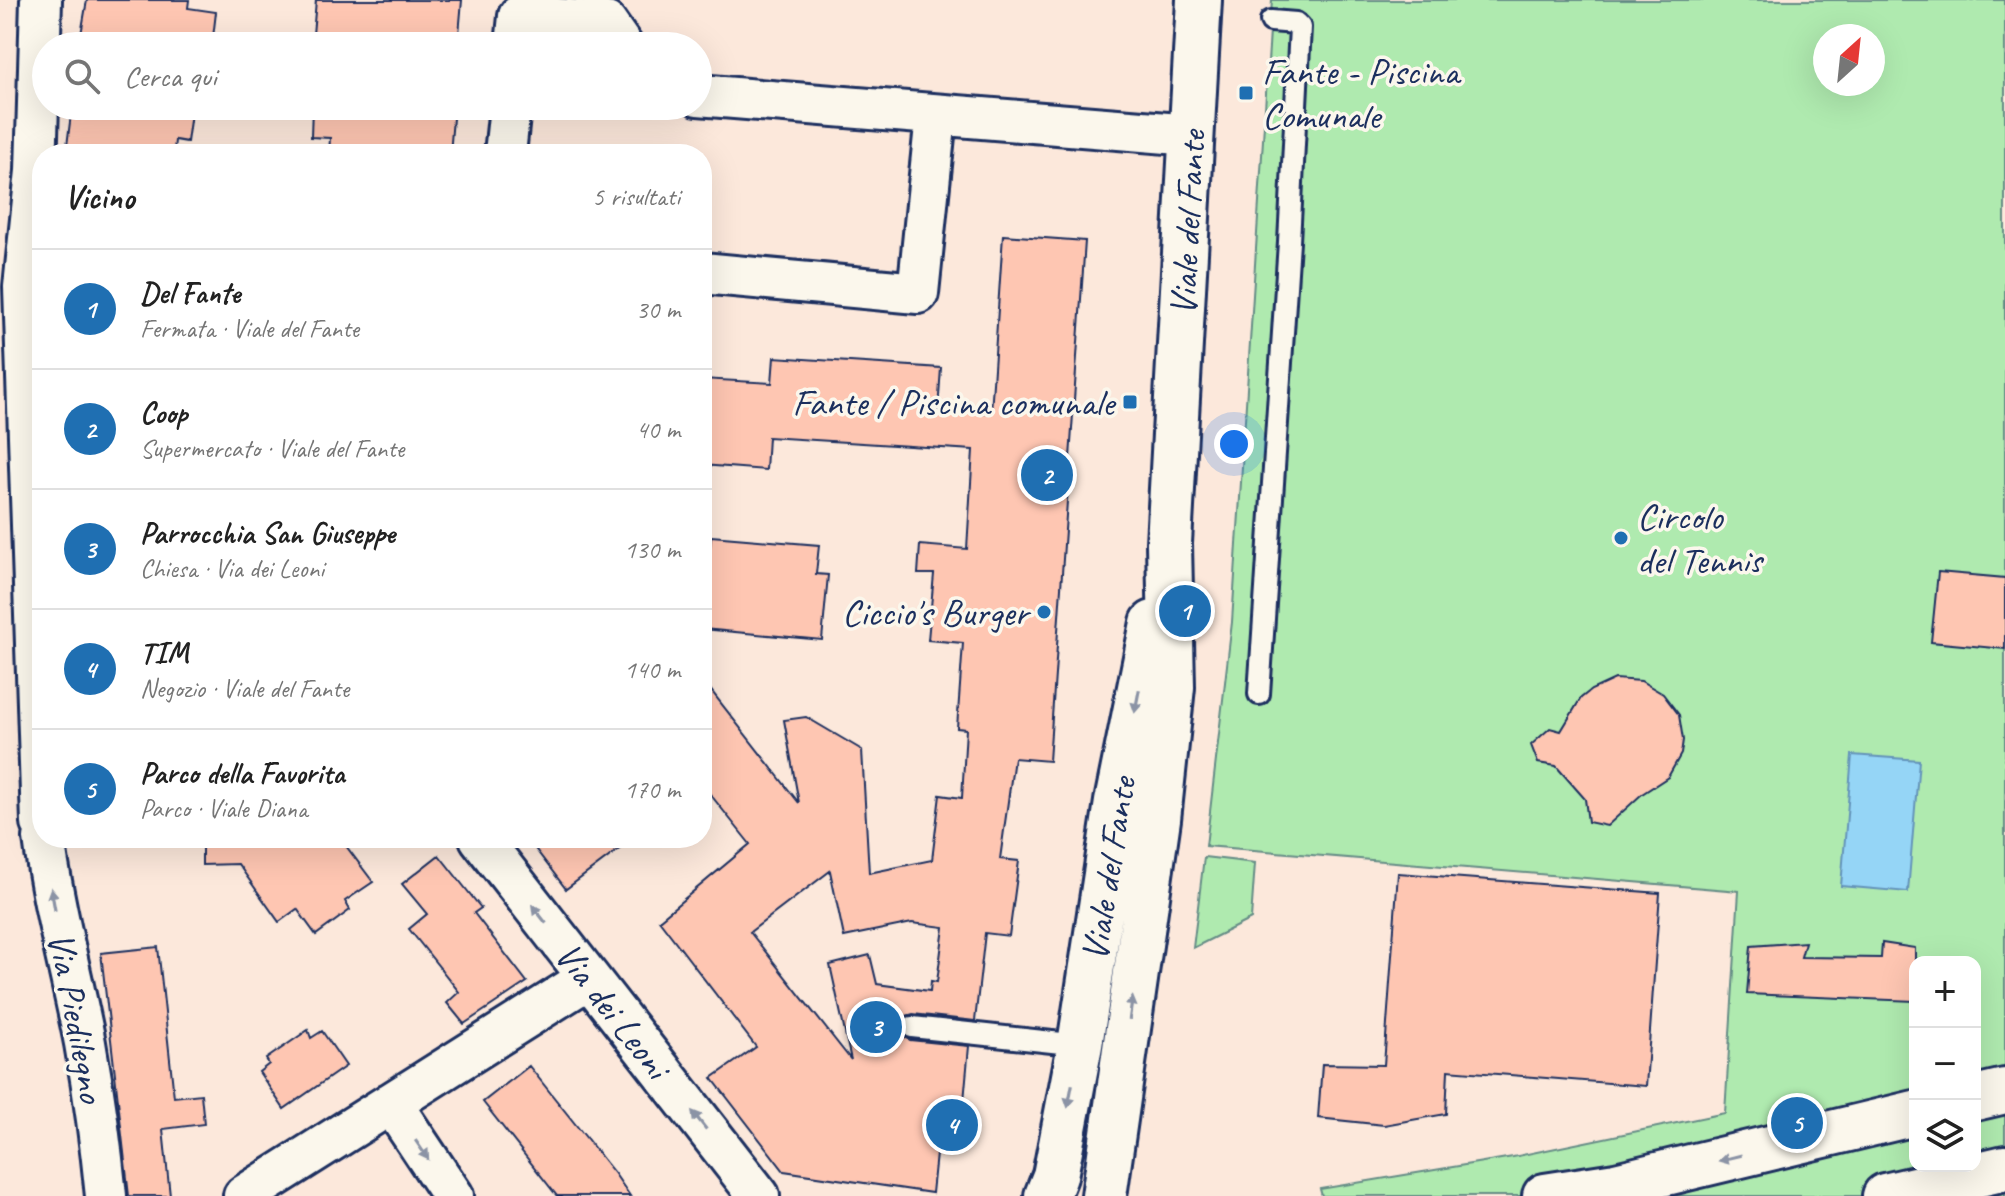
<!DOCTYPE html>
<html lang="it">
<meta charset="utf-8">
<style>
:root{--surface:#fff;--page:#f6f6f6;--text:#222;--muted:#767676;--line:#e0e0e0;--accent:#1f6fb2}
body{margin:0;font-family:Caveat,sans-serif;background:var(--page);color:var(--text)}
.controls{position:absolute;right:24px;bottom:24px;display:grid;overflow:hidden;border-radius:16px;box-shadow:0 8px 32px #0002}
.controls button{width:72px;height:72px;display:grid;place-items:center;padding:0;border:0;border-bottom:2px solid var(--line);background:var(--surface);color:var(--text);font:40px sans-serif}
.compass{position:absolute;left:1813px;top:24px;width:72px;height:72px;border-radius:50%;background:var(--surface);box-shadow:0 8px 32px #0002;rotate:27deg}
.you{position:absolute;left:1234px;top:444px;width:28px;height:28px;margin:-20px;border:6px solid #fff;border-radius:50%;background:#1a73e8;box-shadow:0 0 0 12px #1a73e833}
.badge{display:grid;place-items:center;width:52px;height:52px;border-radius:50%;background:var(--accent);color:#fff;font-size:26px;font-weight:700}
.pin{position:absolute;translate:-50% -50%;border:4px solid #fff;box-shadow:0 2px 8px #0006}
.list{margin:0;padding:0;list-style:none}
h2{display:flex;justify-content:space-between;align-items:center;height:104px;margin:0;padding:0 32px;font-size:34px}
h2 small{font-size:26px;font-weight:400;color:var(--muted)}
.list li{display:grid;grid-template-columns:52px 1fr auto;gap:24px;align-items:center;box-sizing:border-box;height:120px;padding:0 32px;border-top:2px solid var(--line)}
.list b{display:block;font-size:30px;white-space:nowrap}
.list p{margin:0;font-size:26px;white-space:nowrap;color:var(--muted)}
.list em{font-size:26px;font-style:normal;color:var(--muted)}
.icon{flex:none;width:44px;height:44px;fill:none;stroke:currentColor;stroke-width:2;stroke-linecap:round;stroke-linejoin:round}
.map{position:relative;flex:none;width:2005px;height:1196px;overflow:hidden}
.search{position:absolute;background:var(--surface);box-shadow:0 8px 32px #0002;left:32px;top:32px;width:680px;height:88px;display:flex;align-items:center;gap:20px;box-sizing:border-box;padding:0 28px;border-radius:44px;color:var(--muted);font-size:30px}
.panel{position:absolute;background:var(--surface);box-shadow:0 8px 32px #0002;left:32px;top:144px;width:680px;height:704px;border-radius:32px}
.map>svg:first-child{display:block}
.green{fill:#afeaaf;stroke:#658c86;stroke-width:2;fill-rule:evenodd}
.water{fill:#95d5f6;stroke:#6493b9;stroke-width:2}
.building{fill:#fec6b2;stroke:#1b2f5e;stroke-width:2;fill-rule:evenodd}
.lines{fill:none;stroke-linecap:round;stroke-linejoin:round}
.lane-casing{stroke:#1b2f5e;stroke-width:26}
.street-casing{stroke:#1b2f5e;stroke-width:46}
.secondary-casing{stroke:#1b2f5e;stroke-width:50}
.lane{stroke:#fbf7ec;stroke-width:20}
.street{stroke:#fbf7ec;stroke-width:40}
.secondary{stroke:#fbf7ec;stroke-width:44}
.oneway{fill:#8b93a5}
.poi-dot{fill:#1f6fb2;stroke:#fbf7ec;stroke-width:3}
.labels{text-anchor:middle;stroke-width:7;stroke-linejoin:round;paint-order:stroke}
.poi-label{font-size:38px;fill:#1b2f5e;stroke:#fbf7ec;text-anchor:start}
.street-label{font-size:38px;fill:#1b2f5e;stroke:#fbf7ec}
</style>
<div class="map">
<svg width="2005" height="1196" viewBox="0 0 2005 1196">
<rect width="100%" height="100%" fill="#fce8db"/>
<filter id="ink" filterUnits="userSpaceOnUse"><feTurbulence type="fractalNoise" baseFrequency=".0125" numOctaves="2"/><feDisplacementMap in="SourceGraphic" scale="16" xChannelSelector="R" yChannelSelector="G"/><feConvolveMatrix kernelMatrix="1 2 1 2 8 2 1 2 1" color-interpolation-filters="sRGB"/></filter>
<g filter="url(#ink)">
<!-- green -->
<path class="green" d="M 1272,0 L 2005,0 L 2005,1196 L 1322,1196 L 1320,1189 L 1513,1157 L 1725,1113 L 1739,891 L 1206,846 L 1232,622 ZM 1825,36 L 1873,36 L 1873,84 L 1825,84 ZM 1915,962 L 1975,962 L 1975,1166 L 1915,1166 Z
M 1204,857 L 1255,863 L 1251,919 L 1193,948 Z"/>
<!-- water -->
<path class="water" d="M 1852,755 L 1919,760 L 1908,892 L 1841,886 Z"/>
<!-- building -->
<path class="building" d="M 87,0 L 189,0 L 188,8 L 216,12 L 212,46 L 79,46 Z
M 316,0 L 462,0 L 458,46 L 312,46 Z
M 72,106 L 192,106 L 187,142 L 175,140 L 174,151 L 148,148 L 148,154 L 66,154 Z
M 312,106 L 454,106 L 450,154 L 329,154 L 330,138 L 311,137 Z
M 1003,235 L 1085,241 L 1049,761 L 1014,758 L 1000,859 L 1019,861 L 1009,936 L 985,933 L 975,1021 L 913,1014 L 906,1016 L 899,1025 L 901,1033 L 910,1040 L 969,1046 L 960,1145 L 937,1144 L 932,1193 L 784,1171 L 712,1078 L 756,1047 L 659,920 L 750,844 L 702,784 L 702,679 L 799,803 L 784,720 L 806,717 L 862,750 L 869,873 L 932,860 L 940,795 L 962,798 L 966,729 L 957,728 L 963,643 L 928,640 L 934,574 L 918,574 L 920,545 L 967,549 L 973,450 L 768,437 L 766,470 L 702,465 L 702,379 L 772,383 L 774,357 L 941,368 L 938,410 L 991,413 ZM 830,871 L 844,937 L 912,923 L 944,927 L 937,982 L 931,981 L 930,991 L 877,984 L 870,955 L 830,965 L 851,1060 L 750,932 Z
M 711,536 L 819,545 L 816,574 L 828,575 L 822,640 L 703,629 Z
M 1938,572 L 2005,578 L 2005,649 L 1931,642 Z
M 1615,679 L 1641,681 L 1663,694 L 1679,715 L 1683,740 L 1681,754 L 1668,777 L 1642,794 L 1607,826 L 1588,822 L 1585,799 L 1556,766 L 1538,763 L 1531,745 L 1550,728 L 1561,731 L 1581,698 L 1591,690 Z
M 202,838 L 340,838 L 373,882 L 345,901 L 350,910 L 316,935 L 297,909 L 279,922 L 238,864 L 202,865 Z
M 527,838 L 634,838 L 566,889 Z
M 439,855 L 481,908 L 474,913 L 527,982 L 464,1024 L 447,1003 L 459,992 L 409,929 L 427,914 L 402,884 Z
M 1398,873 L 1660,893 L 1646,1086 L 1448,1070 L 1446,1114 L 1384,1125 L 1318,1118 L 1322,1064 L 1384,1065 Z
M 1805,942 L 1801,957 L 1881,958 L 1882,943 L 1915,948 L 1915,1001 L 1747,994 L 1751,946 Z
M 158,947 L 174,1097 L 201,1094 L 204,1124 L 163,1129 L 170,1196 L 129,1196 L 101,953 Z
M 308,1030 L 311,1038 L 322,1031 L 346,1066 L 284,1109 L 259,1072 L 269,1064 L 266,1059 Z
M 529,1066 L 615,1174 L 630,1196 L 557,1196 L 483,1102 Z"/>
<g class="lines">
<!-- lane casing -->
<g class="lane-casing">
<path id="lane" d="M 1259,694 L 1289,242 L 1300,27 L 1296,23 L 1271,21
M 912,1027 L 1080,1045"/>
</g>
<!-- street casing -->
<g class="street-casing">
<path id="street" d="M 41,0 L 36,171 L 24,287 L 42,823
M 516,46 L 519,16 L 606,23 L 622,46
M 698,95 L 1192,135
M 505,154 L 510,106
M 702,273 L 918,293 L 936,116
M 44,838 C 53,908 72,975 85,1043 C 94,1094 101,1145 106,1196
M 480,838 L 759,1196
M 391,1103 L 453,1196
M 244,1196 L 589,978"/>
</g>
<!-- secondary casing -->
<g class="secondary-casing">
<path id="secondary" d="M 1975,1098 L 2005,1091
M 1047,1196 L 1055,1176 L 1080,1045 L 1117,802 L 1153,623
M 1104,1196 L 1158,819 L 1172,687 L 1169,543 L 1199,0
M 1545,1196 L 1616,1185 L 1915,1113
M 1885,1196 L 2005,1168"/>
</g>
<!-- lane -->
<use href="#lane" class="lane"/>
<!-- street -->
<use href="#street" class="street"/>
<!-- secondary -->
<use href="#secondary" class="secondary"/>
</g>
<!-- one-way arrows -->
<defs><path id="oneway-solid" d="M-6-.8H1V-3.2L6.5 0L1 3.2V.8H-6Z" transform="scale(2)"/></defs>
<g class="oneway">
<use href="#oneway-solid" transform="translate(1137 701) rotate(101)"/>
<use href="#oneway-solid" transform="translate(53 899) rotate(-100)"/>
<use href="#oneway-solid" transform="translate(539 914) rotate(-128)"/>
<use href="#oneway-solid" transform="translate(1131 1008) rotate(-82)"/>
<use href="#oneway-solid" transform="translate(1070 1096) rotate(101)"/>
<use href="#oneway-solid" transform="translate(699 1120) rotate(-128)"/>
<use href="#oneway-solid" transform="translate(422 1150) rotate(56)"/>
<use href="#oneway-solid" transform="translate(1730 1158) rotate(166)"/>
</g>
</g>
<!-- markers -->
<g class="poi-dot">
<rect x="1238" y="85" width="16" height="16" rx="4"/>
<rect x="1122" y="394" width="16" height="16" rx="4"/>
<circle cx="1621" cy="538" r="8"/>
<circle cx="1044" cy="612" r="8"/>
</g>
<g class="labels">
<!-- poi labels -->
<g class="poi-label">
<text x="1262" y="84">Fante - Piscina<tspan x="1262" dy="44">Comunale</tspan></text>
<text x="1114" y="415" text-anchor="end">Fante / Piscina comunale</text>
<text x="1637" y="529">Circolo<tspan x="1637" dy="44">del Tennis</tspan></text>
<text x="1028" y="625" text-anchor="end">Ciccio's Burger</text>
</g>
<!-- street labels -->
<g class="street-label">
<text transform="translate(1187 223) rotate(-87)" y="13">Viale del Fante</text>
<text transform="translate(1108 869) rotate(-81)" y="13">Viale del Fante</text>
<text transform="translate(613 1010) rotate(52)" y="13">Via dei Leoni</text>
<text transform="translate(77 1017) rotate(79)" y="13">Via Piedilegno</text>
</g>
</g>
</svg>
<div class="controls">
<button>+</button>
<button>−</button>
<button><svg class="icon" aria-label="layers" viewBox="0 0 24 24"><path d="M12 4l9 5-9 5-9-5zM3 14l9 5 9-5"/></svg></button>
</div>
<svg class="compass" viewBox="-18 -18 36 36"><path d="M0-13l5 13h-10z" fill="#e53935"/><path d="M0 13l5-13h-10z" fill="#767676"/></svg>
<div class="you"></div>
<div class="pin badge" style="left:1185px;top:611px">1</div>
<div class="pin badge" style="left:1047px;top:475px">2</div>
<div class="pin badge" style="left:876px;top:1027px">3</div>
<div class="pin badge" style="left:952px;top:1125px">4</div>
<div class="pin badge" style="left:1797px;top:1123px">5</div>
<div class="search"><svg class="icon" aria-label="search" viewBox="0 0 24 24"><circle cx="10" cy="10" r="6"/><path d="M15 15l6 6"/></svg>Cerca qui</div>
<section class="panel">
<h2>Vicino<small>5 risultati</small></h2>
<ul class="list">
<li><span class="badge">1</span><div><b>Del Fante</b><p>Fermata · Viale del Fante</p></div><em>30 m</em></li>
<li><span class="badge">2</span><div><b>Coop</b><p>Supermercato · Viale del Fante</p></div><em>40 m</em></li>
<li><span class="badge">3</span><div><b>Parrocchia San Giuseppe</b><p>Chiesa · Via dei Leoni</p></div><em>130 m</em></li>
<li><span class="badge">4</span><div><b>TIM</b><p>Negozio · Viale del Fante</p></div><em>140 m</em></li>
<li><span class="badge">5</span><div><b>Parco della Favorita</b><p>Parco · Viale Diana</p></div><em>170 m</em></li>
</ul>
</section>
</div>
